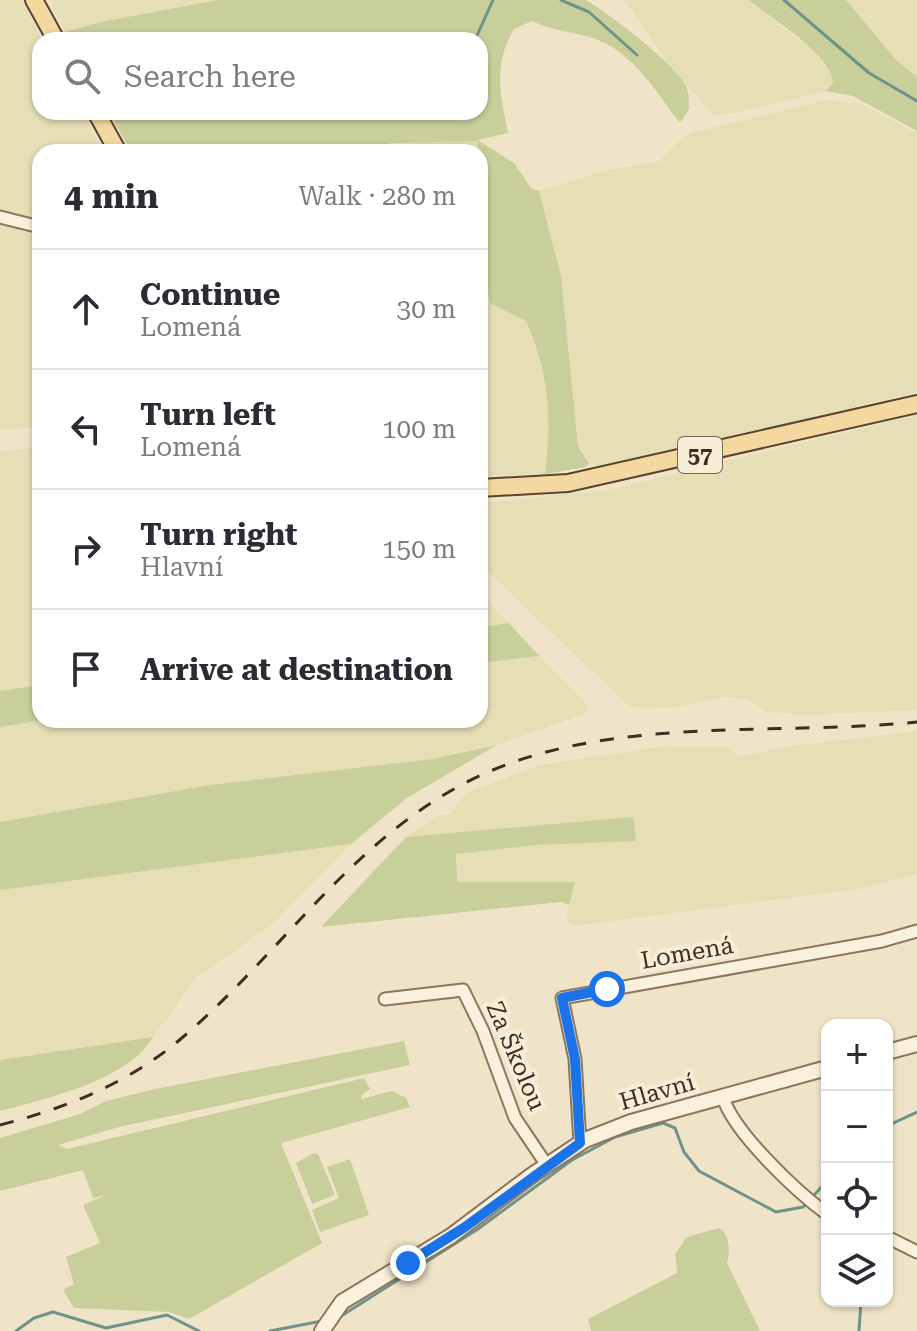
<!DOCTYPE html>
<meta charset="utf-8">
<style>
:root{--surface:#fff;--page:#f7f7f7;--text:#2b2b33;--muted:#7c7c81;--line:#e1e1e2}
body{margin:0;font-family:"Roboto Serif",serif;background:var(--page);color:var(--text)}
.controls{position:absolute;right:24px;bottom:24px;display:grid;overflow:hidden;border-radius:16px;box-shadow:0 2px 6px #0004}
.controls button{width:72px;height:72px;display:grid;place-items:center;padding:0;border:0;border-bottom:2px solid var(--line);background:var(--surface);color:var(--text);font:40px sans-serif}
.stop{position:absolute;width:24px;height:24px;margin:-18px;border:6px solid #1a73e8;border-radius:50%;background:#fff}
.stop.end{background:#1a73e8;border-color:#fff;box-shadow:0 2px 8px #0008}
.list{margin:0;padding:0;list-style:none}
h2{display:flex;justify-content:space-between;align-items:center;height:104px;margin:0;padding:0 32px;font-size:34px}
h2 small{font-size:26px;font-weight:400;color:var(--muted)}
.list li{display:grid;grid-template-columns:52px 1fr auto;gap:24px;align-items:center;box-sizing:border-box;height:120px;padding:0 32px;border-top:2px solid var(--line)}
.list b{display:block;font-size:30px;white-space:nowrap}
.list p{margin:0;font-size:26px;white-space:nowrap;color:var(--muted)}
.list em{font-size:26px;font-style:normal;color:var(--muted)}
.icon{flex:none;width:44px;height:44px;fill:none;stroke:currentColor;stroke-width:2;stroke-linecap:round;stroke-linejoin:round}
.map{position:relative;flex:none;width:917px;height:1331px;overflow:hidden}
.search{position:absolute;background:var(--surface);box-shadow:0 2px 6px #0004;left:32px;top:32px;width:456px;height:88px;display:flex;align-items:center;gap:20px;box-sizing:border-box;padding:0 28px;border-radius:24px;color:var(--muted);font-size:30px}
.panel{position:absolute;background:var(--surface);box-shadow:0 2px 6px #0004;left:32px;top:144px;width:456px;height:584px;border-radius:24px}
.map>svg:first-child{display:block}
.farmland{fill:#e6deb5}
.green{fill:#c9cf9b}
.lines{fill:none;stroke-linecap:round;stroke-linejoin:round}
.stream{stroke:#6f938a;stroke-width:3}
.minor-casing{stroke:#8d765c;stroke-width:15}
.tertiary-casing{stroke:#8d765c;stroke-width:18}
.primary-casing{stroke:#5b4430;stroke-width:20}
.minor{stroke:#faf1dc;stroke-width:11}
.tertiary{stroke:#faf1dc;stroke-width:14}
.primary{stroke:#f3d9a0;stroke-width:16}
.rail{stroke:#3d2e20;stroke-width:3;stroke-dasharray:14 14;stroke-linecap:butt}
.route{stroke:#1a73e8;stroke-width:10}
.labels{text-anchor:middle;stroke-width:8;stroke-linejoin:round;paint-order:stroke}
.shield{fill:#f7eed8;stroke:#756857;stroke-width:2}
.shield-label{font-size:22px;font-weight:bold;fill:#3d2e20}
.street-label{font-size:24px;fill:#3d2e20;stroke:#f7eed8}
</style>
<div class="map">
<svg width="917" height="1331" viewBox="0 0 917 1331">
<rect width="100%" height="100%" fill="#f0e4c8"/>
<!-- farmland -->
<path class="farmland" d="M 0,0 L 23,0 L 42,40 L 40,112 L 82,112 L 104,152 L 40,152 L 40,222 L 0,212 Z
M 54,0 L 218,0 L 100,22 L 65,32 L 52,7 Z
M 624,0 L 748,0 L 812,50 L 832,74 L 833,83 L 826,91 L 735,113 L 713,115 L 669,64 Z
M 846,0 L 917,0 L 917,77 L 896,60 Z
M 826,100 L 860,104 L 917,133 L 917,392 L 646,457 L 598,466 L 589,464 L 578,446 L 561,276 L 539,191 L 608,170 L 660,161 L 677,142 L 692,133 Z
M 447,141 L 479,141 L 479,152 L 310,152 Z
M 480,174 L 487,294 L 482,296 L 486,302 L 526,321 L 543,357 L 551,437 L 545,474 L 480,476 Z
M 0,222 L 40,230 L 40,427 L 0,430 Z
M 917,415 L 917,710 L 802,715 L 764,711 L 748,699 L 724,697 L 672,708 L 630,707 L 480,564 L 480,503 L 607,490 Z
M 40,447 L 40,685 L 0,691 L 0,451 Z
M 480,585 L 493,607 L 509,623 L 480,627 Z
M 539,656 L 584,701 L 587,708 L 584,714 L 497,745 L 433,759 L 210,785 L 0,822 L 0,727 L 43,720 L 480,720 L 480,663 Z
M 917,731 L 917,874 L 859,889 L 573,926 L 566,919 L 574,882 L 457,882 L 456,854 L 537,845 L 635,841 L 550,826 L 406,837 L 436,816 L 451,814 L 466,793 L 540,765 L 665,746 L 729,747 L 738,757 L 790,746 Z
M 351,844 L 273,924 L 197,977 L 153,1037 L 0,1060 L 0,890 Z"/>
<!-- green -->
<path class="green" d="M 218,0 L 585,0 C 606,10 674,64 685,84 C 689,92 689,101 689,109 L 680,123 C 657,93 634,54 598,40 C 576,31 553,32 532,21 L 514,29 C 493,65 500,94 508,133 L 478,140 L 514,163 L 531,188 L 539,191 L 561,276 L 578,446 L 589,464 L 585,467 L 545,474 C 552,420 549,370 526,321 L 489,303 L 478,141 L 394,143 L 310,152 L 131,152 L 109,112 L 480,112 L 480,40 L 69,40 L 65,32 L 100,22 Z
M 748,0 L 846,0 L 896,60 L 917,77 L 917,131 L 853,96 L 826,91 L 833,83 C 832,55 770,17 748,0 Z
M 509,623 L 539,656 L 480,663 L 480,627 Z
M 40,685 L 43,720 L 0,727 L 0,691 Z
M 497,745 L 407,798 L 351,844 L 0,890 L 0,822 L 210,785 L 433,759 Z
M 633,817 L 636,841 L 537,845 L 456,854 L 457,882 L 575,882 L 569,905 L 561,902 L 321,927 L 406,837 Z
M 153,1037 C 129,1080 45,1099 0,1111 L 0,1060 Z
M 404,1041 L 410,1065 L 119,1127 L 58,1145 L 67,1149 L 364,1078 L 370,1089 L 361,1096 L 362,1099 L 392,1091 L 406,1098 L 410,1107 L 281,1143 L 322,1243 L 189,1319 L 169,1312 L 74,1308 L 63,1290 L 74,1284 L 66,1257 L 100,1243 L 83,1205 L 106,1195 L 93,1198 L 83,1170 L 0,1191 L 0,1138 L 80,1114 L 106,1101 L 155,1089 Z
M 314,1153 L 318,1154 L 335,1195 L 312,1204 L 296,1163 Z
M 350,1159 L 369,1215 L 320,1232 L 312,1210 L 339,1198 L 327,1167 Z
M 719,1228 C 731,1236 730,1252 727,1263 L 760,1331 L 591,1331 L 588,1319 L 677,1273 L 675,1254 L 687,1237 Z"/>
<g class="lines">
<!-- stream -->
<path class="stream" d="M 561,0 L 589,12 L 637,55
M 784,0 L 869,73 L 917,101
M 475,40 L 493,0
M 887,1126 L 917,1112
M 338,1318 L 478,1229 L 572,1160 L 615,1137 L 663,1123 L 675,1128 L 684,1152 L 699,1171 L 776,1212 L 803,1207 L 827,1181
M 16,1331 L 34,1318 L 53,1312 L 106,1328 L 167,1315 L 199,1331
M 270,1331 L 322,1321
M 859,1331 L 861,1301"/>
<!-- minor casing -->
<g class="minor-casing">
<path id="minor" d="M 0,217 L 40,227
M 385,999 L 463,990 L 483,1031 L 515,1118 L 546,1164
M 723,1097 C 733,1132 797,1192 827,1214
M 580,1143 L 575,1059 L 562,998 L 882,941 L 917,931
M 887,1237 L 917,1252"/>
</g>
<!-- tertiary casing -->
<g class="tertiary-casing">
<path id="tertiary" d="M 887,1052 L 917,1044
M 322,1331 L 342,1302 L 451,1236 L 532,1175 L 585,1140 L 631,1122 L 827,1068"/>
</g>
<!-- primary casing -->
<g class="primary-casing">
<path id="primary" d="M 34,0 L 56,40
M 96,112 L 118,152
M 480,488 L 568,483 L 917,404"/>
</g>
<!-- minor -->
<use href="#minor" class="minor"/>
<!-- tertiary -->
<use href="#tertiary" class="tertiary"/>
<!-- primary -->
<use href="#primary" class="primary"/>
<!-- rail -->
<path class="rail" d="M 0,1125 C 67,1108 131,1082 183,1037 C 280,954 350,843 465,783 C 599,713 770,737 917,722"/>
</g>
<g class="lines">
<!-- route -->
<path class="route" d="M 408,1263 L 465,1227 L 580,1143 L 575,1059 L 562,998 L 607,989"/>
</g>
<g class="labels">
<!-- shield labels -->
<rect class="shield" x="678" y="437" width="44" height="36" rx="6"/>
<g class="shield-label">
<text x="700" y="463">57</text>
</g>
<!-- street labels -->
<g class="street-label">
<text transform="translate(687 953) rotate(-10)" y="8">Lomená</text>
<text transform="translate(516 1056) rotate(67)" y="8">Za Školou</text>
<text transform="translate(657 1092) rotate(-16)" y="8">Hlavní</text>
</g>
</g>
</svg>
<div class="controls">
<button>+</button>
<button>−</button>
<button><svg class="icon" aria-label="locate" viewBox="0 0 24 24"><circle cx="12" cy="12" r="6"/><path d="M12 2v4M12 18v4M2 12h4M18 12h4"/></svg></button>
<button><svg class="icon" aria-label="layers" viewBox="0 0 24 24"><path d="M12 4l9 5-9 5-9-5zM3 14l9 5 9-5"/></svg></button>
</div>
<div class="stop" style="left:607px;top:989px"></div>
<div class="stop end" style="left:408px;top:1263px"></div>
<div class="search"><svg class="icon" aria-label="search" viewBox="0 0 24 24"><circle cx="10" cy="10" r="6"/><path d="M15 15l6 6"/></svg>Search here</div>
<section class="panel">
<h2>4 min<small>Walk · 280 m</small></h2>
<ul class="list">
<li><svg class="icon" aria-label="ahead" viewBox="0 0 24 24"><path d="M12 20V5M6 11l6-6 6 6"/></svg><div><b>Continue</b><p>Lomená</p></div><em>30 m</em></li>
<li><svg class="icon" aria-label="left" viewBox="0 0 24 24"><path d="M17 20v-9H6M10 6l-5 5 5 5"/></svg><div><b>Turn left</b><p>Lomená</p></div><em>100 m</em></li>
<li><svg class="icon" aria-label="right" viewBox="0 0 24 24"><path d="M7 20v-9h11M14 6l5 5-5 5"/></svg><div><b>Turn right</b><p>Hlavní</p></div><em>150 m</em></li>
<li><svg class="icon" aria-label="arrive" viewBox="0 0 24 24"><path d="M6 21V4h12l-3 4 3 4H6"/></svg><div><b>Arrive at destination</b></div></li>
</ul>
</section>
</div>
